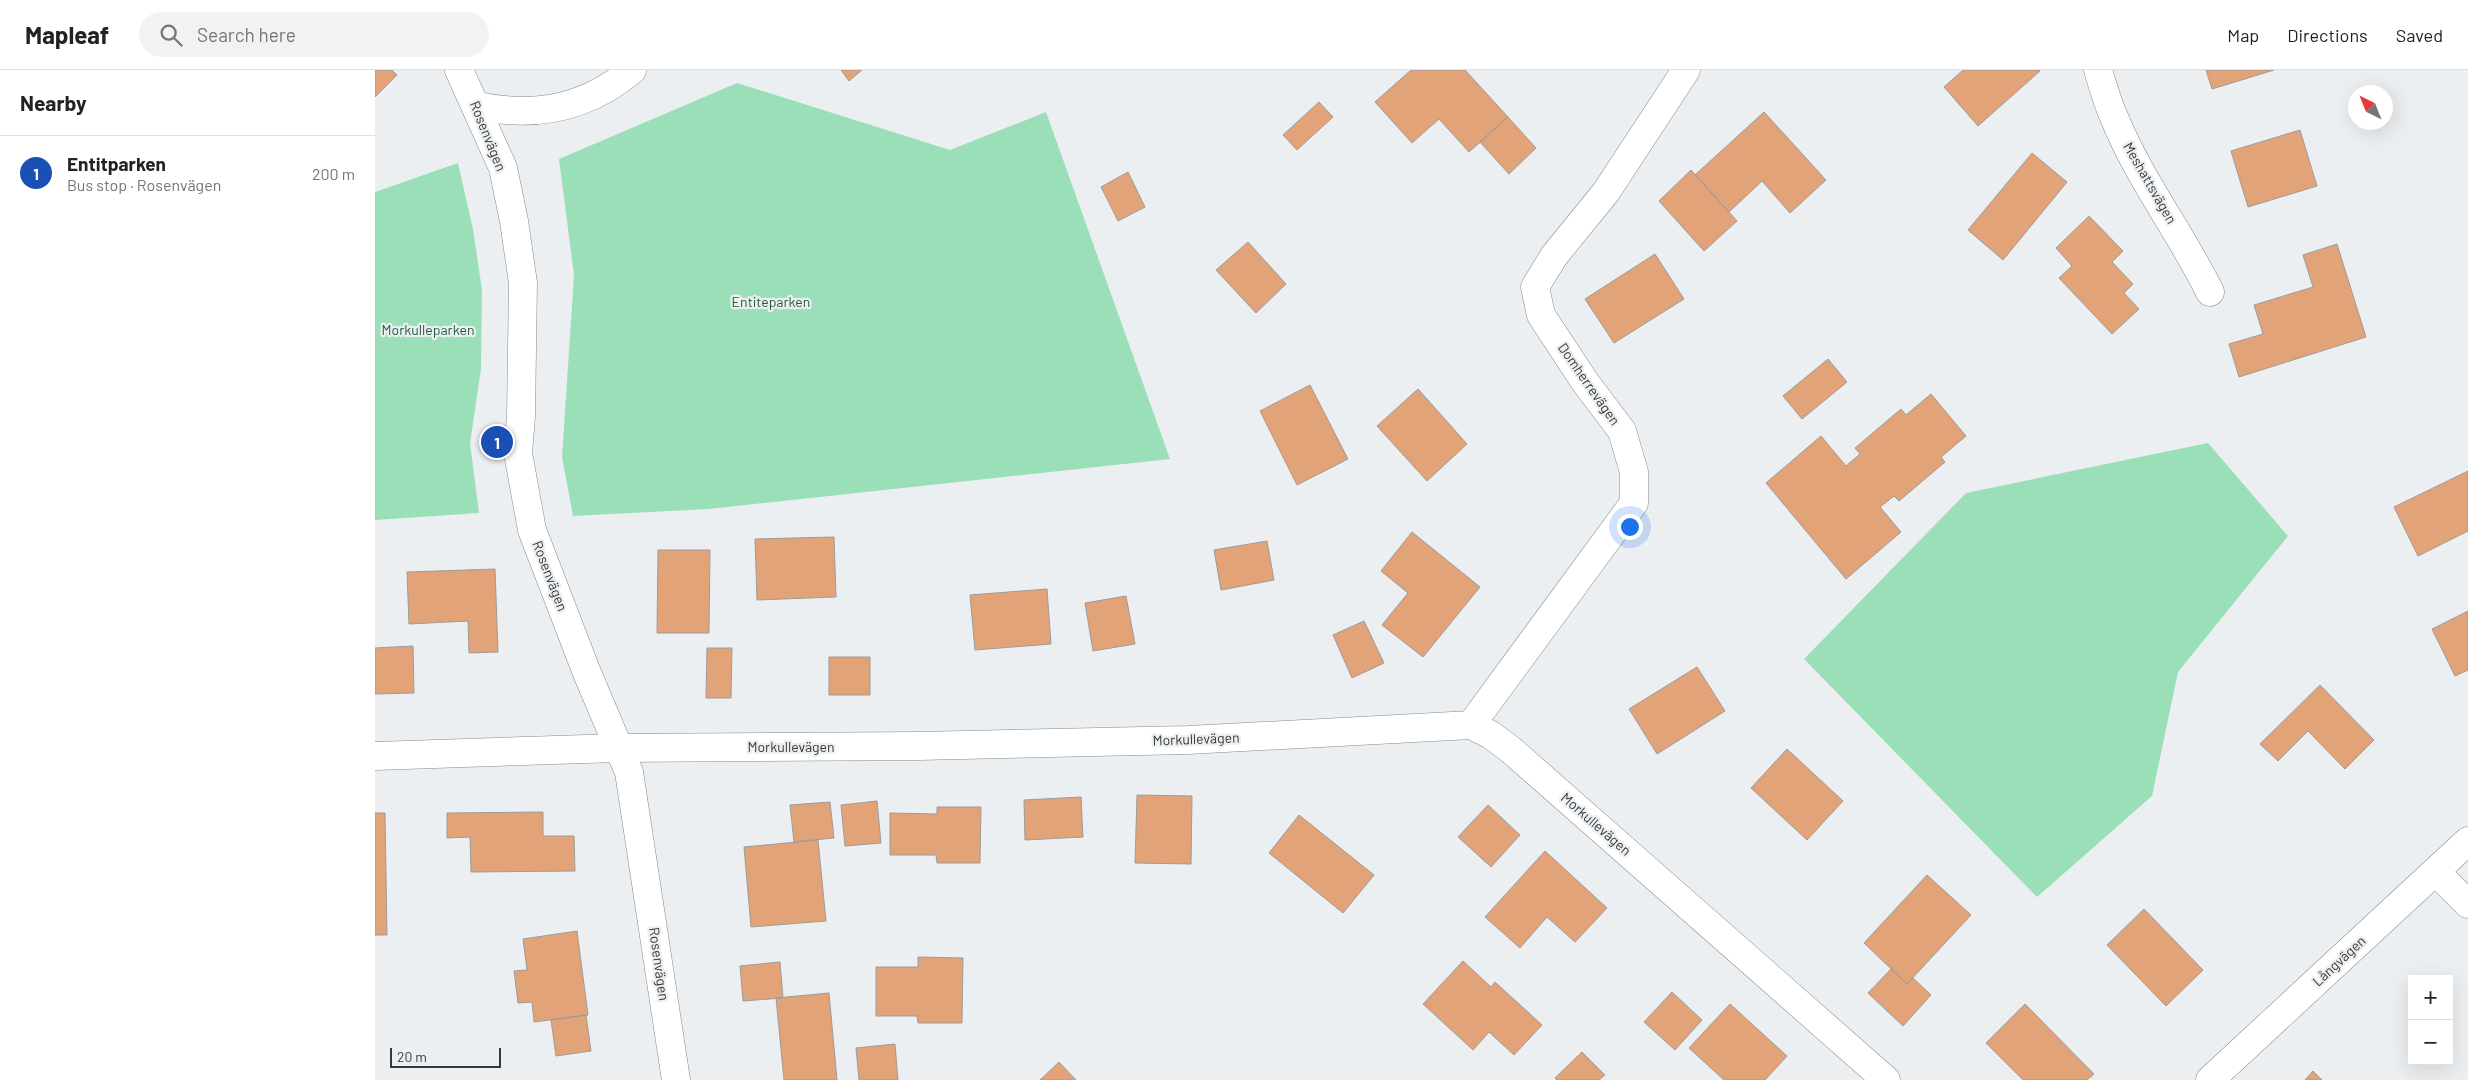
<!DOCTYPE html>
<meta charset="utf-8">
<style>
:root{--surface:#fff;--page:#f2f2f2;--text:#222;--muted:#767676;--line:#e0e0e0;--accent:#1a73e8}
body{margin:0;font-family:Barlow,sans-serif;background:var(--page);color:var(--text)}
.controls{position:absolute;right:15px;bottom:15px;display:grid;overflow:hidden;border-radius:0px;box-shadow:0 5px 20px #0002}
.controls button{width:45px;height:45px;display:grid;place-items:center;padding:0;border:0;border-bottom:1px solid var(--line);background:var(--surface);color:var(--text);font:25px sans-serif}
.compass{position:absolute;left:1973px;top:15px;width:45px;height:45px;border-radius:50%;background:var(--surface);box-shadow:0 5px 20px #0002;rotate:317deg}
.scale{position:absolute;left:15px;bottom:12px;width:111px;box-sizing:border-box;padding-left:5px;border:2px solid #373839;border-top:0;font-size:14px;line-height:18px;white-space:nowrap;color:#373839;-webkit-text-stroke:4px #eceff1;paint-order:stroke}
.you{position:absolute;left:1254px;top:456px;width:18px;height:18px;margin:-12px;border:4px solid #fff;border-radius:50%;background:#1a73e8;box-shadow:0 0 0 8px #1a73e833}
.badge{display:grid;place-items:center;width:32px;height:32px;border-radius:50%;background:var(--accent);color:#fff;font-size:16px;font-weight:700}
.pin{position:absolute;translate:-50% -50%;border:2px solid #fff;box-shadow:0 1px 5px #0006}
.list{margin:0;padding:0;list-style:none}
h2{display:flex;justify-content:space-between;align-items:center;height:65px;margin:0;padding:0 20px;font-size:21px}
h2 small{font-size:16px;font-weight:400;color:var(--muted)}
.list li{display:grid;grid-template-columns:32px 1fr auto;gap:15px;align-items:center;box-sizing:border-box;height:75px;padding:0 20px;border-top:1px solid var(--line)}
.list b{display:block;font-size:19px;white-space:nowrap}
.list p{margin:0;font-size:16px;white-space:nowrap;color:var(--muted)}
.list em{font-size:16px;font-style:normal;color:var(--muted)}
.icon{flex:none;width:28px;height:28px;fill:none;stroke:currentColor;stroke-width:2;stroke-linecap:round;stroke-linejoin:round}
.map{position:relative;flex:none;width:2093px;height:1010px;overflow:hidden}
header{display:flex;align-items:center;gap:30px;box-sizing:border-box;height:70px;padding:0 25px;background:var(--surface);border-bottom:1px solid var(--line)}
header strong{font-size:24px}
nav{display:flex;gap:28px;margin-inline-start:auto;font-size:18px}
.search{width:350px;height:45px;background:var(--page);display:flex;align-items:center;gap:12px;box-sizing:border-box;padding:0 18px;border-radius:28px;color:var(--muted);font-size:19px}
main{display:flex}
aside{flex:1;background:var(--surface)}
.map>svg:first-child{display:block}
.green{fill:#9bdfb9}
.building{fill:#e2a379;stroke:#9e9b99}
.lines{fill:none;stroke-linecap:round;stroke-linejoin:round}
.street-casing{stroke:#86898b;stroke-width:29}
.secondary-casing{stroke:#86898b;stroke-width:29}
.street{stroke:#fff;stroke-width:28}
.secondary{stroke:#fff;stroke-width:28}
.labels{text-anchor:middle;stroke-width:4.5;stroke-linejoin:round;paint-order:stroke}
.street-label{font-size:14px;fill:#373839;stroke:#eceff1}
.park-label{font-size:14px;fill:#235a3f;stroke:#eceff1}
</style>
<header>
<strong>Mapleaf</strong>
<div class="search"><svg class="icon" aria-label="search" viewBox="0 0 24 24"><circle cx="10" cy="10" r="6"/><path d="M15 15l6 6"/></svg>Search here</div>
<nav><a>Map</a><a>Directions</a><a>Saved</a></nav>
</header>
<main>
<aside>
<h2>Nearby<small></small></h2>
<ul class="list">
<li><span class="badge" style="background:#1a4fb4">1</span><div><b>Entitparken</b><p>Bus stop · Rosenvägen</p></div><em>200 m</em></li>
</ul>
</aside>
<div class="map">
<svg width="2093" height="1010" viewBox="0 0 2093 1010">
<rect width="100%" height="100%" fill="#eceff1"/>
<!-- green -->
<path class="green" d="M 362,13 L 575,80 L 671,42 L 795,389 L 334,439 L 198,446 L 187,387 L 199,205 L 184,89 Z
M 83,93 L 98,159 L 107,220 L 106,299 L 95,373 L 104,443 L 0,450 L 0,122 Z
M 1833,373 L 1913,466 L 1803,602 L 1777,726 L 1662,827 L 1429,589 L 1591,423 Z"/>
<!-- building -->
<path class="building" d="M 0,0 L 17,0 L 22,5 L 0,27 Z
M 466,0 L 487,0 L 474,11 Z
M 1036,0 L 1090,0 L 1133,47 L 1094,82 L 1064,49 L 1037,73 L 1000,32 Z
M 1588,0 L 1664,0 L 1665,1 L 1603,56 L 1569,17 Z
M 1831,0 L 1899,0 L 1837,19 Z
M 944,32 L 958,47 L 922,80 L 908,65 Z
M 1389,42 L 1451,110 L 1415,143 L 1387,111 L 1354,142 L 1320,105 Z
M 1133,47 L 1161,78 L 1134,104 L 1105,72 Z
M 1925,60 L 1942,116 L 1873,137 L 1856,81 Z
M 1657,83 L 1692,112 L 1628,190 L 1593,160 Z
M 1316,100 L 1362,151 L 1329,181 L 1284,131 Z
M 753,102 L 770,137 L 743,151 L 726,117 Z
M 1714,146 L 1748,181 L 1737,192 L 1758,214 L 1749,223 L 1764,239 L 1737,264 L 1684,208 L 1697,196 L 1681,178 Z
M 873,172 L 911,214 L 881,243 L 841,200 Z
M 1962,174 L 1991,267 L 1864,307 L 1854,274 L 1888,264 L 1879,235 L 1938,217 L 1928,185 Z
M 1280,184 L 1309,229 L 1239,273 L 1210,229 Z
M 1453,289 L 1472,312 L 1427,349 L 1408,326 Z
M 935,315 L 973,389 L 922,415 L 885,341 Z
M 1043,319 L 1092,374 L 1052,411 L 1002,356 Z
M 1556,324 L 1591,366 L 1566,387 L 1570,392 L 1524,431 L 1519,426 L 1505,437 L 1526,462 L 1471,509 L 1391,413 L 1446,366 L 1471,396 L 1485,384 L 1480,378 L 1526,339 L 1531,345 Z
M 2093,401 L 2093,461 L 2043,486 L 2019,437 Z
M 1037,462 L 1105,517 L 1048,587 L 1007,555 L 1033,523 L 1006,501 Z
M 459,467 L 461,527 L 382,530 L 380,469 Z
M 892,471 L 899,510 L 846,520 L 839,480 Z
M 283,480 L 335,480 L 334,563 L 282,563 Z
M 120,499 L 123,582 L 94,583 L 93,551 L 34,554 L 32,502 Z
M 672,519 L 676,574 L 600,580 L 595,525 Z
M 751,526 L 760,574 L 718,581 L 710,533 Z
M 2093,541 L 2093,600 L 2080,606 L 2057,559 Z
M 989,551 L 1009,593 L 977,608 L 958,565 Z
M 38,576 L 39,623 L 0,624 L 0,578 Z
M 332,578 L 357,578 L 356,628 L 331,628 Z
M 454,587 L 495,587 L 495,625 L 454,625 Z
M 1322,597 L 1350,641 L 1282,684 L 1254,639 Z
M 1945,615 L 1999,670 L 1970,699 L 1933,661 L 1903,691 L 1885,674 Z
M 1412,679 L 1468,731 L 1432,770 L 1376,718 Z
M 762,725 L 817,726 L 816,794 L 760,793 Z
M 706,727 L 708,767 L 650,770 L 649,730 Z
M 502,731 L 506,773 L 470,776 L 466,735 Z
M 455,732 L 459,768 L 419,772 L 415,735 Z
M 1113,735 L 1145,765 L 1116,797 L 1083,767 Z
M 562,737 L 606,737 L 605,793 L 562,793 L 561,785 L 515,785 L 515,743 L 562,744 Z
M 168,742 L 168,766 L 199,766 L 200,801 L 96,802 L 95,767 L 72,768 L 72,743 Z
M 0,743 L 10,743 L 12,865 L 0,865 Z
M 924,745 L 999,805 L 968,843 L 894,783 Z
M 443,770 L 451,851 L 376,857 L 369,777 Z
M 1170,781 L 1232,838 L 1200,872 L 1172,847 L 1145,878 L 1110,847 Z
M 1552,805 L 1596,845 L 1532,914 L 1489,873 Z
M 1769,839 L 1828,900 L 1791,936 L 1732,875 Z
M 202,861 L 213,945 L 159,952 L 157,932 L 143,933 L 139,901 L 152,900 L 148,869 Z
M 543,887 L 588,888 L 587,953 L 543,953 L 542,946 L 501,946 L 501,897 L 543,897 Z
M 1088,891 L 1116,917 L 1120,912 L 1167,955 L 1139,985 L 1114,962 L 1098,980 L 1048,934 Z
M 405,892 L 408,928 L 368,931 L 365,896 Z
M 1516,899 L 1532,914 L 1538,908 L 1556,925 L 1528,956 L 1493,923 Z
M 1297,922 L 1327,950 L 1300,980 L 1269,952 Z
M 454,923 L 462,1010 L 409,1010 L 401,928 Z
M 1355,934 L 1412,986 L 1390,1010 L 1349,1010 L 1314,978 Z
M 1650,934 L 1719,1004 L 1712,1010 L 1648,1010 L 1611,973 Z
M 211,945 L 216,981 L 181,986 L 176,950 Z
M 520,974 L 523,1010 L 484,1010 L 481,978 Z
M 1207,982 L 1230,1005 L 1224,1010 L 1182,1010 L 1180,1008 Z
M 684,992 L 701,1010 L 665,1010 Z
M 1938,1001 L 1947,1010 L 1930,1010 Z"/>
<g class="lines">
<!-- street casing -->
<g class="street-casing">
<path id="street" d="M 1723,0 C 1728,16 1732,32 1739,47 C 1764,109 1806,163 1835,222
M 102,36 C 160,48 211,39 257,0
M 1096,655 L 1259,433 L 1259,402 L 1247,361 L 1210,312 L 1166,245 L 1160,217 L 1179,186 L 1231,122 L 1311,0
M 0,686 L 242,678 L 544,676 L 813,670 L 1096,655 L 1116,665 L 1136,680 L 1511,1010
M 2061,802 L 2093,834
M 1835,1010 L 2093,771"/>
</g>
<!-- secondary casing -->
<g class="secondary-casing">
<path id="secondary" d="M 84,0 L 128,98 L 139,151 L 148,213 L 146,346 L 143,383 L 157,460 L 212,603 L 254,702 L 301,1010"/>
</g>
<!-- street -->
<use href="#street" class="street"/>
<!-- secondary -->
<use href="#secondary" class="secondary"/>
</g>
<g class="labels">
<!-- street labels -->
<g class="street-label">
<text transform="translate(113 66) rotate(68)" y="5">Rosenvägen</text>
<text transform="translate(1775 113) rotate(60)" y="5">Meshattsvägen</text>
<text transform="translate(1214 314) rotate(55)" y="5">Domherrevägen</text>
<text transform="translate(175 506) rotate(69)" y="5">Rosenvägen</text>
<text transform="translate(821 669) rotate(-2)" y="5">Morkullevägen</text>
<text x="416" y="682">Morkullevägen</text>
<text transform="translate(1221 754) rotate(41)" y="5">Morkullevägen</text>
<text transform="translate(1964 891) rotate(-43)" y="5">Långvägen</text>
<text transform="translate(284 894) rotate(82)" y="5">Rosenvägen</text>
</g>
<!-- park labels -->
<g class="park-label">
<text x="396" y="237">Entiteparken</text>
<text x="53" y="265">Morkulleparken</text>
</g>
</g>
</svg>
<div class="controls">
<button>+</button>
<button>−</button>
</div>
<svg class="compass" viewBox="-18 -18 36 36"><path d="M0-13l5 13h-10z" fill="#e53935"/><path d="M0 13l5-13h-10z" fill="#767676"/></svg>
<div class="scale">20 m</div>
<div class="you"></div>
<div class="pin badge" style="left:122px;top:372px;background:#1a4fb4">1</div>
</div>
</main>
